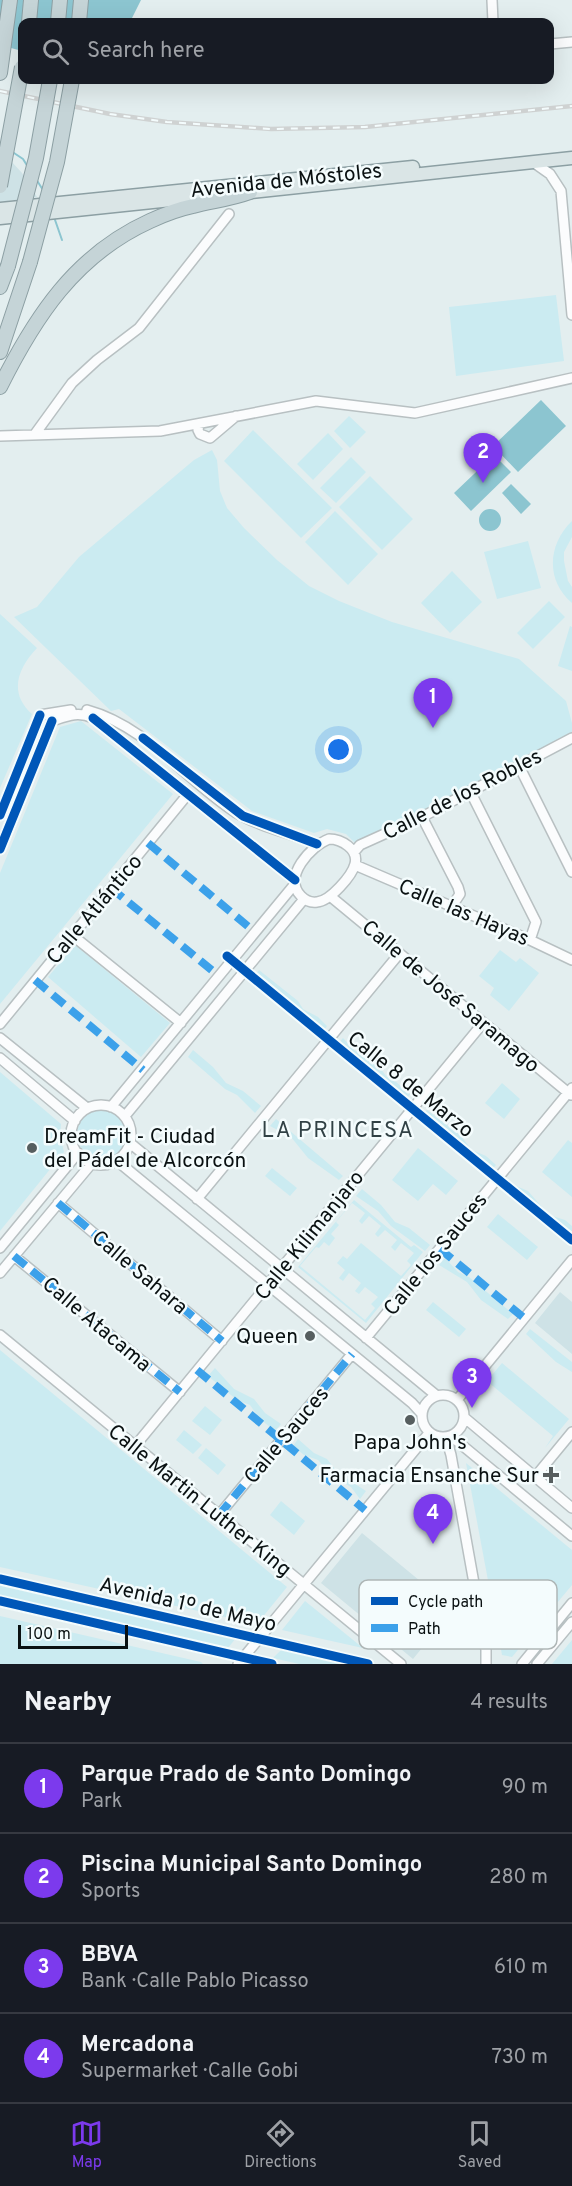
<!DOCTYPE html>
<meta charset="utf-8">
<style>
:root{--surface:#171b24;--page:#242831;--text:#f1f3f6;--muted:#9ea1a6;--line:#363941;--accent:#7c3aed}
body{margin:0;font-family:Overpass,sans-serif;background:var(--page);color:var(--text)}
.scale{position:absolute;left:18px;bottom:15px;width:110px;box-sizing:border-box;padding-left:6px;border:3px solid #0a1112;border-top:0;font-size:16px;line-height:21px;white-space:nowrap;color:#0a1112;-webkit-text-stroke:4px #f4fcfd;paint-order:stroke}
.you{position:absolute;left:339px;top:750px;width:21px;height:21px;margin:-15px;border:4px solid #fff;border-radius:50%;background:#1a73e8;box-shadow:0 0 0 9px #1a73e833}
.badge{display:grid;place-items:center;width:39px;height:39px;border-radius:50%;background:var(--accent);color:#fff;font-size:20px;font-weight:700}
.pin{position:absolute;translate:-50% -50px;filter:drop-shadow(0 2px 3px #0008)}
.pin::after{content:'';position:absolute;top:32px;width:21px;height:18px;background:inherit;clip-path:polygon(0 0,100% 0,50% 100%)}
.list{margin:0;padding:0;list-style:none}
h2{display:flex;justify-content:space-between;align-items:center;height:78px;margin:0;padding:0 24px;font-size:26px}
h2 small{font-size:20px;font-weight:400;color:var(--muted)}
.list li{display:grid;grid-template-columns:39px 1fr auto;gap:18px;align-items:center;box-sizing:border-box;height:90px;padding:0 24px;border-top:2px solid var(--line)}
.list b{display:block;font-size:22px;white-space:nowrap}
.list p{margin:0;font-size:20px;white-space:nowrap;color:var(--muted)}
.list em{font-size:20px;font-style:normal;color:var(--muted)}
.icon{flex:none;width:33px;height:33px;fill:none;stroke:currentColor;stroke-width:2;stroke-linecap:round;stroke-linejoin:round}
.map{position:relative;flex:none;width:572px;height:1664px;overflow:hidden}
.search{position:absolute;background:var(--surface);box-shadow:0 6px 24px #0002;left:18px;right:18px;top:18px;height:66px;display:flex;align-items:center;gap:15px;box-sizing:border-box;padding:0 21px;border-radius:12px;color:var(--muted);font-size:22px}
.sheet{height:438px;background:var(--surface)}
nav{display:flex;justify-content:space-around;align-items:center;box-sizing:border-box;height:84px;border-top:2px solid var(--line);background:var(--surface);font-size:16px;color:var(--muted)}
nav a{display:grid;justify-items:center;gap:3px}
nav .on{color:var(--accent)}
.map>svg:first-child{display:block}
.built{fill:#cee2e6}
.green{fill:#cbebf1;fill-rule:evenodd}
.water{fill:#8cc5d0}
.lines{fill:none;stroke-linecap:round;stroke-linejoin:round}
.stream{stroke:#8cc5d0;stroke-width:2}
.minor-casing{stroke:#b8c0c2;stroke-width:12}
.major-casing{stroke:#8c9fa3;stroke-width:15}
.highway-casing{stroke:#8c9fa3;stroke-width:16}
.minor{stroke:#fbfcfd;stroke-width:9}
.major{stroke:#dae5e6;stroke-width:12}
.highway{stroke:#c5d4d7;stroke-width:14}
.rail-casing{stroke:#cfd2d2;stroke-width:4.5}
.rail{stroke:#f4fcfd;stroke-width:2;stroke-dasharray:7;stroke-linecap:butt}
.highway-bridge-casing{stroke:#8c9fa3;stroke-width:16;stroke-linecap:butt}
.highway-bridge{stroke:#c5d4d7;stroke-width:14}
.quiet{stroke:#3ca1ea;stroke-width:8;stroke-dasharray:15 8;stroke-linecap:butt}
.cycleway-casing{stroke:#f4fcfd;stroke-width:13}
.cycleway{stroke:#0057b8;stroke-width:9}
.poi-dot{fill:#565e5f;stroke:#f4fcfd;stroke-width:2}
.labels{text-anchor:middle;stroke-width:5;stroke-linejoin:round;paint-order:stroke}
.street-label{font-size:21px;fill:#0a1112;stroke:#f4fcfd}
.poi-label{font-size:21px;fill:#0a1112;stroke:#f4fcfd;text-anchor:end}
.neighbourhood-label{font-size:22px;letter-spacing:1.5px;fill:#314145;stroke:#f4fcfd}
.key{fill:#f4fcfd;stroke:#aeb6b6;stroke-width:1.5}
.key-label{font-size:16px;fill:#0a1112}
</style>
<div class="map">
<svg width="572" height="1664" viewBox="0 0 572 1664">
<rect width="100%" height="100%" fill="#e3eeef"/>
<!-- built -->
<path class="built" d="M 0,149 L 22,173 L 37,197 L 0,202 Z
M 560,1292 L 572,1302 L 572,1354 L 535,1323 Z
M 362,1533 L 454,1609 L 413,1659 L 321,1583 Z"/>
<!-- green -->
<path class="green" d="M 556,295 L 564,361 L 456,376 L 449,307 Z
M 349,416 L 366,432 L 350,448 L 334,431 Z
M 253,430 L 332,508 L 301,538 L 224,461 Z
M 328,433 L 343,449 L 313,480 L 297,464 Z
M 212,450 L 217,460 L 220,491 L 227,508 L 244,528 L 277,560 L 309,586 L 339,601 L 392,622 L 519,659 L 566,701 L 572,723 L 572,732 L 357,845 L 346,834 L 327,829 L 314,833 L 252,811 L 119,709 L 111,711 L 14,617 L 37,607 L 79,557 L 194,460 Z
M 351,457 L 366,472 L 336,503 L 320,488 Z
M 370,476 L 413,519 L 382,550 L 339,507 Z
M 335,511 L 378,554 L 348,585 L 305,542 Z
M 572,521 L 572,537 L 564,552 L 564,561 L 568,581 L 572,587 L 572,603 C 545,580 548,544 572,521 Z
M 528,541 L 541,588 L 497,599 L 484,552 Z
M 452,571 L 482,602 L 450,633 L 421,603 Z
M 549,601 L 565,617 L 533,649 L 517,633 Z
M 0,614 L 37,648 C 18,668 8,693 32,714 L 0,788 Z
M 570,626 L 572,627 L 572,671 L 558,666 Z
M 81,721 L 173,794 L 0,1004 L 0,873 L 60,727 Z
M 75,945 L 170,1023 L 141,1057 L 48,977 Z
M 500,950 L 516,962 L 520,958 L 539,973 L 509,1011 L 490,995 L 494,988 L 479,976 Z
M 259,970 L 298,1001 L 303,1009 L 318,1017 L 327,1026 L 322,1033 L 308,1018 L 297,1013 L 281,996 L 267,988 L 254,976 Z
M 343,1038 L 355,1051 L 360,1052 L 381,1069 L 386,1076 L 396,1082 L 410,1094 L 405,1102 L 383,1080 L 366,1068 L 360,1060 L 337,1045 Z
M 193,1050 L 213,1067 L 226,1083 L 243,1091 L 261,1106 L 255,1113 L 237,1095 L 225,1089 L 188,1057 Z
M 0,1072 L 61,1124 L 60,1135 L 64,1152 L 0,1231 Z
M 502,1083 L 520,1099 L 504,1119 L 485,1103 Z
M77 1134a25 25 0 1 1 50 0a25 25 0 1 1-50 0Z
M 427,1110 L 460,1135 L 472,1150 L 486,1156 L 496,1165 L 490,1172 L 479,1158 L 462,1149 L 449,1134 L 437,1128 L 422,1116 Z
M 276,1119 L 343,1176 L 339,1180 L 308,1158 L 291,1137 L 270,1126 Z
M 568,1140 L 572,1143 L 572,1197 L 542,1172 Z
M 418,1148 L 458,1181 L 446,1195 L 433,1184 L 418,1201 L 392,1180 Z
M 272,1168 L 297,1188 L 290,1196 L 265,1176 Z
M 507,1182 L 528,1191 L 549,1215 L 565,1220 L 572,1226 L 572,1239 C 567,1235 565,1228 559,1225 C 540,1213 523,1198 505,1184 Z
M 362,1189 L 381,1205 L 395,1222 L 409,1228 L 430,1245 L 425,1251 L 391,1226 L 378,1211 L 356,1196 Z
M 354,1200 L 411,1247 L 414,1245 L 423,1252 L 366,1323 L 298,1267 ZM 352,1203 L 365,1213 L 359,1221 L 362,1224 L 369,1216 L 381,1226 L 375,1234 L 378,1237 L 385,1230 L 397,1240 L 391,1247 L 395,1251 L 401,1243 L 414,1253 L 407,1261 L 411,1265 L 401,1276 L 361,1243 L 347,1259 L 343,1256 L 337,1263 L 345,1270 L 339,1278 L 343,1281 L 349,1273 L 361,1283 L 355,1291 L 359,1294 L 365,1287 L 378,1297 L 371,1304 L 375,1308 L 365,1320 L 300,1266 L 316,1247 L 319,1248 L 324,1242 L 329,1246 L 335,1238 L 331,1234 L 339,1225 L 336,1222 Z
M 498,1214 L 538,1247 L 527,1260 L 487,1227 Z
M 445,1258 L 458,1272 L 469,1277 L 513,1314 L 508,1319 L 481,1300 L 467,1282 L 439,1265 Z
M 433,1302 L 466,1329 L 459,1337 L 426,1310 Z
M 530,1329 L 572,1362 L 572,1372 L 556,1362 L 526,1334 Z
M 0,1350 L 287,1587 L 257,1624 L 0,1567 Z
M 502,1363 L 569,1419 L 545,1448 L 553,1436 L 488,1382 L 472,1399 Z
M 215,1368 L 234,1389 L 254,1399 L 265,1413 L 281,1424 L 275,1431 L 260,1419 L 250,1405 L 237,1400 L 208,1376 Z
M 205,1406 L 222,1420 L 210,1435 L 192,1421 Z
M 184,1430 L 202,1445 L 193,1454 L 176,1440 Z
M 298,1439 L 314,1453 L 327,1459 L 338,1473 L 366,1491 L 360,1499 L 351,1487 L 332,1476 L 318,1460 L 304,1455 L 293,1446 Z
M 206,1448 L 226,1465 L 218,1475 L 198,1458 Z
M 466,1463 L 572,1550 L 572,1585 L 512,1657 L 502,1655 Z
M 281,1501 L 305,1521 L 294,1535 L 270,1515 Z
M 0,1584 L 236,1638 L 228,1648 L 0,1596 Z
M 305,1601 L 363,1648 L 282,1630 Z
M 0,1616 L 201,1662 L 203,1664 L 0,1664 Z
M 572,1640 L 572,1664 L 552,1664 Z
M 282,1649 L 348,1664 L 299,1664 L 273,1658 Z"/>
<!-- water -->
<path class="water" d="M 0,0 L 141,0 L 130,22 L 22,22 L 22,51 L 0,45 Z
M 541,400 L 566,426 L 518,472 L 493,446 Z
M 494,455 L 511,472 L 471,511 L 454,493 Z
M 511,484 L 531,504 L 521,514 L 502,493 Z
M479 520a11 11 0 1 1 22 0a11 11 0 1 1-22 0Z"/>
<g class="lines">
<!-- stream -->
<path class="stream" d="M 11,151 L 23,159 L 28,167
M 36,179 L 43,190
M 54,217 L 62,240"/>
<!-- minor casing -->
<g class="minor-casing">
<path id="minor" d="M 492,0 L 493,22
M 550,44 L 572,42
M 533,162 L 550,174 L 561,191 L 572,315
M 199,424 L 198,430 L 200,434 L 210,438 L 236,416
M 35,434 L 72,383 L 97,360 L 139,328 L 229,214
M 0,436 L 160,431 L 316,401 L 415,413 L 572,378
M 87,710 C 146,726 186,780 235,812 C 260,827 290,833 317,844
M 519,766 L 572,872
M 470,791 L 536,922 L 530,940
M 0,815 L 40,715 L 71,710
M 422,817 L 458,887 L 460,894 L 452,906
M 329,839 C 341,839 359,849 355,864 C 352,876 330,901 317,902 C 311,903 305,900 301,896 C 282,877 311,846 329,839 Z
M 0,849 L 52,721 C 67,716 78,711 93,718 L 295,880
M 354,852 L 360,845 L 422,817 L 572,738
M 355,865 L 530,940 L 572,960
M 330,896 L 571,1095
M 72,935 L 181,1023
M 0,1024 L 188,794
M 0,1038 L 87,1108
M 0,1058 L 75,1121
M71 1135a30 30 0 1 1 60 0a30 30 0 1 1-60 0Z
M 111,1107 L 294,885
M 125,1116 L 304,899
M 130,1143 L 437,1396
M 116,1160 L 412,1403 L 422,1414
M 197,1199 L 399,954
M 58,1203 L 222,1341
M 0,1248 L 78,1153
M 14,1256 L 180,1392
M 0,1273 L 92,1163
M 0,1335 L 401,1664
M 366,1338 L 572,1088
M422 1416a21 21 0 1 1 42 0a21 21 0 1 1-42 0Z
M 457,1400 L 572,1260
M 465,1418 L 572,1508
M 451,1436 L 572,1536
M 446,1438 L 451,1455 L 486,1650 L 486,1664
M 135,1446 L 483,1023
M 535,1477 L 572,1432
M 219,1515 L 352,1354
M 0,1579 L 368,1664
M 0,1601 L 272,1664
M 238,1664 L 429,1433
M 522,1664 L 572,1603
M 537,1664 L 572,1622"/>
</g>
<!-- major casing -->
<g class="major-casing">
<path id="major" d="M 242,193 L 572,158
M 0,209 L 413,167
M 0,218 L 219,195"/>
</g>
<!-- highway casing -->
<g class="highway-casing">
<path id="highway" d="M 29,22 L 31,0
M 58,22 L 60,0
M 79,22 L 81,0
M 0,73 L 10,0
M 0,287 L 8,266
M 0,352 L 30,262
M 0,387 C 35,317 75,255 150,221 C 163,215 179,209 193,206 C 212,201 231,199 250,192"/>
</g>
<!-- minor -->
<use href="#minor" class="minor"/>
<!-- major -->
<use href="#major" class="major"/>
<!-- highway -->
<use href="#highway" class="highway"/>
<!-- rail casing -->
<g class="rail-casing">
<path id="rail" d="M 0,91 L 110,114 L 167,122 L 271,129 L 365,127 L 572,106"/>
</g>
<!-- rail -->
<use href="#rail" class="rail"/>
<!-- highway-bridge casing -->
<g class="highway-bridge-casing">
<path id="highway-bridge" d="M 0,186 L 22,67
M 30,262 L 57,162 L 72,80
M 8,266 L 36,158 L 50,80"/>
</g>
<!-- highway-bridge -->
<use href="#highway-bridge" class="highway-bridge"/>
<!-- quiet -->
<path class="quiet" d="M 148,843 L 250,928
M 111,888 L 214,972
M 35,980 L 143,1070
M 58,1203 L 222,1341
M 440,1249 L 524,1318
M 14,1256 L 180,1392
M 197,1370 L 365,1510
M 219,1515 L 352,1354"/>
<!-- cycleway casing -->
<g class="cycleway-casing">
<path id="cycleway" d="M 93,718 L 295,880
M 143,738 L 243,816 L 317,844
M 0,815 L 40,715
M 0,849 L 52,721
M 227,956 L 572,1240
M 0,1579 L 368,1664
M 0,1601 L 272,1664"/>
</g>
<!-- cycleway -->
<use href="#cycleway" class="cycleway"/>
</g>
<!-- markers -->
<g class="poi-dot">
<circle cx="32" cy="1148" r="6"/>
<circle cx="310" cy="1336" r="6"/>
<circle cx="410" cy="1420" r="6"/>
<path d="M548 1466h6v6h6v6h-6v6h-6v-6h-6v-6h6z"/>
</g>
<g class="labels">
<!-- street labels -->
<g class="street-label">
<text transform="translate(286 180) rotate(-6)" y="7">Avenida de Móstoles</text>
<text transform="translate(462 794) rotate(-27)" y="7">Calle de los Robles</text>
<text transform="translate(94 909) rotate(-50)" y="7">Calle Atlántico</text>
<text transform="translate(464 912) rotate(23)" y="7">Calle las Hayas</text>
<text transform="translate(451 996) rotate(40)" y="7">Calle de José Saramago</text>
<text transform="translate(411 1084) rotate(39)" y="7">Calle 8 de Marzo</text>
<text transform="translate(309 1235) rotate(-51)" y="7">Calle Kilimanjaro</text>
<text transform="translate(435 1254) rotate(-51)" y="7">Calle los Sauces</text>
<text transform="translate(140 1272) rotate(40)" y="7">Calle Sahara</text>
<text transform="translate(97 1324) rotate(40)" y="7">Calle Atacama</text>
<text transform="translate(286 1435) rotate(-50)" y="7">Calle Sauces</text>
<text transform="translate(200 1500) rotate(39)" y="7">Calle Martin Luther King</text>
<text transform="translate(188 1604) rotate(13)" y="7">Avenida 1º de Mayo</text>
</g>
<!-- poi labels -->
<g class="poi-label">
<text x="44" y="1143" text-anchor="start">DreamFit - Ciudad<tspan x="44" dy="24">del Pádel de Alcorcón</tspan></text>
<text x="298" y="1343">Queen</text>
<text x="410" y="1449" text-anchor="middle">Papa John's</text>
<text x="539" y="1482">Farmacia Ensanche Sur</text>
</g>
<!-- neighbourhood labels -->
<g class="neighbourhood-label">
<text x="338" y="1137">LA PRINCESA</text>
</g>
</g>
<!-- legend -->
<rect x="359" y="1580" width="198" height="69" rx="9" class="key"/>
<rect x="371" y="1597" width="27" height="8" fill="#0057b8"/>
<rect x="371" y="1624" width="27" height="8" fill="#3ca1ea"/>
<g class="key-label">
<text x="408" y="1607">Cycle path</text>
<text x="408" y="1634">Path</text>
</g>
</svg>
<div class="scale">100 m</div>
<div class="you"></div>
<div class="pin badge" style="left:433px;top:728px">1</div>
<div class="pin badge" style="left:483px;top:483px">2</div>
<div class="pin badge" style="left:472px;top:1408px">3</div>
<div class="pin badge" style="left:433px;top:1544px">4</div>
<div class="search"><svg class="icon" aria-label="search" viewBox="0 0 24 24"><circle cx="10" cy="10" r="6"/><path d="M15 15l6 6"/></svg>Search here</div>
</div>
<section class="sheet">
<h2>Nearby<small>4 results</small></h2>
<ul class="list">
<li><span class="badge">1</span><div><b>Parque Prado de Santo Domingo</b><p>Park</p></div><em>90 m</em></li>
<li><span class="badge">2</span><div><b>Piscina Municipal Santo Domingo</b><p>Sports</p></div><em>280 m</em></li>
<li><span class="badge">3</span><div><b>BBVA</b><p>Bank · Calle Pablo Picasso</p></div><em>610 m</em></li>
<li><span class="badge">4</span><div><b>Mercadona</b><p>Supermarket · Calle Gobi</p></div><em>730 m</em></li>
</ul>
</section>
<nav>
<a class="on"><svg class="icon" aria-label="map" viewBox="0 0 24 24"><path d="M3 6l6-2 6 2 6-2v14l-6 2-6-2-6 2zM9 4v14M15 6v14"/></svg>Map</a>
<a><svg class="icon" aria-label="directions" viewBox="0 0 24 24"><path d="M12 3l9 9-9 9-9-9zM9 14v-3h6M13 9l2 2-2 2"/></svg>Directions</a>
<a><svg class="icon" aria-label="saved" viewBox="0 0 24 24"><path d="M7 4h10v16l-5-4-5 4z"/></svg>Saved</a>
</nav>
